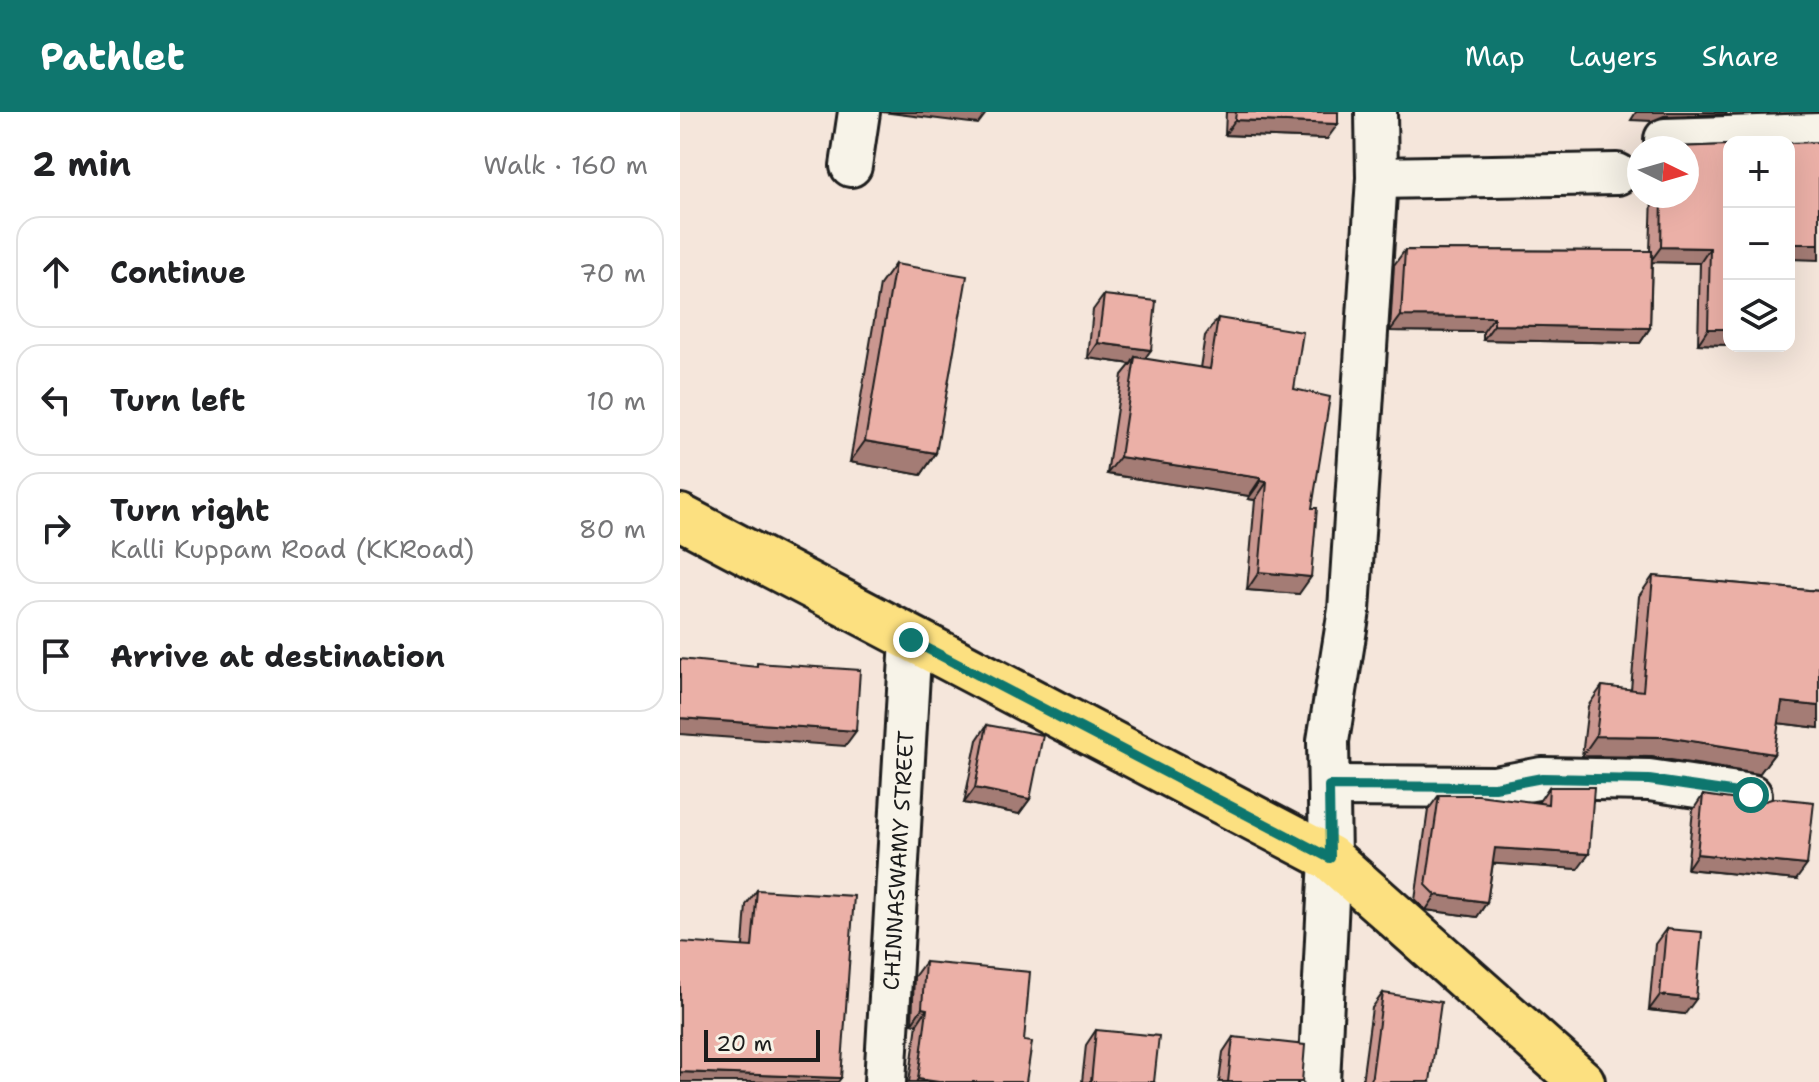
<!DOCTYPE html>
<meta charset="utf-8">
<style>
:root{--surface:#fff;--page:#f6f6f6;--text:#202124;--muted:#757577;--line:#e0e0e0;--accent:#0f766e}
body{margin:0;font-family:"Shantell Sans",sans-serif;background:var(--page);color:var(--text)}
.controls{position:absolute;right:24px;top:24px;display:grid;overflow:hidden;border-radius:16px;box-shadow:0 8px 32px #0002}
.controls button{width:72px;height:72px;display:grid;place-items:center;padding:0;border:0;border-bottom:2px solid var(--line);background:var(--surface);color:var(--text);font:40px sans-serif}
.compass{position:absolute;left:947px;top:24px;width:72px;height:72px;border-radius:50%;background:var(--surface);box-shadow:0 8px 32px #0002;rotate:95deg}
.scale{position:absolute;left:24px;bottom:20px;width:116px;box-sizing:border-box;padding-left:8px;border:4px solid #1c1c1c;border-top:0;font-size:22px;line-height:28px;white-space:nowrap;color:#1c1c1c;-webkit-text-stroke:6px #f7f3e8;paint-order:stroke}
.stop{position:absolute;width:24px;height:24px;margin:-18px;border:6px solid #0f766e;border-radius:50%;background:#fff}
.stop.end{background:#0f766e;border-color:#fff;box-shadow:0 2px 8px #0008}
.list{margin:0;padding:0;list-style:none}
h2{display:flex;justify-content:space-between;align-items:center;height:104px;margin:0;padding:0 32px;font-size:34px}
h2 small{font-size:26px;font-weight:400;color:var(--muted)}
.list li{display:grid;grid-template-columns:52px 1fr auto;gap:24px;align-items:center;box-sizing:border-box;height:112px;margin:0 16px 16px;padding:0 16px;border:2px solid var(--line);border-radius:24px}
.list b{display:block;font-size:30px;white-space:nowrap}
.list p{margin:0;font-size:26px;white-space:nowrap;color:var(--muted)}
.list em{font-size:26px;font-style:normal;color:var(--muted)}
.icon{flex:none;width:44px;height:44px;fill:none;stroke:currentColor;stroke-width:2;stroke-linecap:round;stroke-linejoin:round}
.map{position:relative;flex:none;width:1139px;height:970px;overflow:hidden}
header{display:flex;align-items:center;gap:48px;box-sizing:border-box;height:112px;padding:0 40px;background:var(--accent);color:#fff}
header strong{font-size:38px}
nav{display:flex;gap:44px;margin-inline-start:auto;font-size:28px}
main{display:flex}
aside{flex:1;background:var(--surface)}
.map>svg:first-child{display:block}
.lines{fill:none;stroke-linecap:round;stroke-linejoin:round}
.minor-casing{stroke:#1c1c1c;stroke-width:46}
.major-casing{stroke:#1c1c1c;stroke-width:50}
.minor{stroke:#f7f3e8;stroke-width:40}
.major{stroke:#fce080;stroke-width:44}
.wall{fill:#ca9790;stroke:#1c1c1c;stroke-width:2}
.shaded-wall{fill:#a47b75;stroke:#1c1c1c;stroke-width:2}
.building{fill:#ebb0a7;stroke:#1c1c1c;stroke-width:2}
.route{stroke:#0f766e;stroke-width:10}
.labels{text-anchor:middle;stroke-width:7;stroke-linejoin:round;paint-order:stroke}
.street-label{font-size:22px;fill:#1c1c1c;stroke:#f7f3e8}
</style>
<header>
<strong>Pathlet</strong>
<nav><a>Map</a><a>Layers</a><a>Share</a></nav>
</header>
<main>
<aside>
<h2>2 min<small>Walk · 160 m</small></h2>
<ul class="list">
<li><svg class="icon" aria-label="ahead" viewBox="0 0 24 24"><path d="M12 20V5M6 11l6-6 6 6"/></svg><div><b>Continue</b></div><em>70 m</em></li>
<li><svg class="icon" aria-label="left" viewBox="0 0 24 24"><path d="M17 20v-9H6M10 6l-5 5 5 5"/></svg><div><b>Turn left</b></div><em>10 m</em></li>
<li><svg class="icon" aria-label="right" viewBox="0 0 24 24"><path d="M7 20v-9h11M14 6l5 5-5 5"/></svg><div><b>Turn right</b><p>Kalli Kuppam Road (KKRoad)</p></div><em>80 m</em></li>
<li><svg class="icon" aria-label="arrive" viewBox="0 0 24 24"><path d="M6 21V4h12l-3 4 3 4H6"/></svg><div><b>Arrive at destination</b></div></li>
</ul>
</aside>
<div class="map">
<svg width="1139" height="970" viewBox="0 0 1139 970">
<rect width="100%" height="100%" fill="#f5e6db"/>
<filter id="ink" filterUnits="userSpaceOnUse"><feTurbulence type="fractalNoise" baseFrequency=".0125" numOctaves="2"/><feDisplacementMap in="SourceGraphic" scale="16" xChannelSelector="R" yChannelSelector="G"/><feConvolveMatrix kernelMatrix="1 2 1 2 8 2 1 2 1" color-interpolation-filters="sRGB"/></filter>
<g filter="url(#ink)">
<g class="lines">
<!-- minor casing -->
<g class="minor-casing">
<g id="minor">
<path d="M 985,27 L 1139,22"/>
<path d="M 171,54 L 179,0"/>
<path d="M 697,66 L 937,62"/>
<path d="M 649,674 L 815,675 L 862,666 L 969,668 L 1071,683"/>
<path id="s1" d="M 205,970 L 231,528"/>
<path d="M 639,970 L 650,746 L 648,629 L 669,498 L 697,66 L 696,0"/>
</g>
</g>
<!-- major casing -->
<g class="major-casing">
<path id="major" d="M 0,405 L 650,746 L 902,970"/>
</g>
<!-- minor -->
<use href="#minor" class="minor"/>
<!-- major -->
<use href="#major" class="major"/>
</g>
<!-- wall -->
<path class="wall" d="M 546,0 L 658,0 L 647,27 L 545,23 Z
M 983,31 L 996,35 L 1049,33 L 1049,233 L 1018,232 L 1020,151 L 972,150 L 970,216 L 960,231 L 803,228 L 803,220 L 710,219 L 714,153 L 725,138 L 970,139 L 972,84 L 1007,84 L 1007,36 L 979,36 Z
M 215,152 L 256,341 L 241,363 L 170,350 L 200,173 Z
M 424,183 L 464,247 L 520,256 L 525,224 L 538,206 L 614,277 L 619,482 L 567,478 L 575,388 L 568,387 L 569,384 L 427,362 L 442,263 L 451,252 L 408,246 L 413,198 Z
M 973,464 L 1139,479 L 1139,616 L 1098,611 L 1094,642 L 1079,662 L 972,645 L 902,644 L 908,594 L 922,574 L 951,578 L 959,484 Z
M 307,613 L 350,687 L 339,702 L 284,691 L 297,628 Z
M 869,675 L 898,757 L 813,751 L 807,790 L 797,805 L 746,798 L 735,788 L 748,698 L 759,683 L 858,691 Z
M 1023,683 L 1116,768 L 1007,757 L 1013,698 Z
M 77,778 L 158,970 L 63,834 L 66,793 Z
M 986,817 L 1005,902 L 969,898 L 975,832 Z
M 245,850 L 344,929 L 346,970 L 229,970 L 237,912 L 232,911 L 234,865 Z
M 703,881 L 750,970 L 682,970 L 692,896 Z
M 416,918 L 474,970 L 402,970 L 406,933 Z
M 553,925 L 622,970 L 539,970 L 543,940 Z"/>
<!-- shaded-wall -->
<path class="shaded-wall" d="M 202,0 L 307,0 L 298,12 Z
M 956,0 L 1047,0 L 1046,2 L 984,4 L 972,9 L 951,8 Z
M 555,8 L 658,12 L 647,27 L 545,23 Z
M 1109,132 L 1139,132 L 1139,148 L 1109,147 Z
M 981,135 L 1030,136 L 1020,151 L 970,150 Z
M 721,204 L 814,205 L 803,220 L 710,219 Z
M 814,213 L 970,216 L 960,231 L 803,228 Z
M 1028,217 L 1049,217 L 1049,233 L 1018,232 Z
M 418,231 L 471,238 L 460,253 L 455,245 L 451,252 L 408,246 Z
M 185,329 L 256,341 L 241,363 L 170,350 Z
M 440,345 L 581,366 L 569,384 L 427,362 Z
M 581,369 L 587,370 L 575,388 L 568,387 Z
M 579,460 L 631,465 L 619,482 L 567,478 Z
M 1102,590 L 1139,594 L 1139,616 L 1088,610 Z
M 0,606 L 176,619 L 165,634 L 0,622 Z
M 916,624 L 986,625 L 1094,642 L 1079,662 L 972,645 L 902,644 Z
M 295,676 L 350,687 L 339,702 L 284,691 Z
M 815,736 L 909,742 L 898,757 L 804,751 Z
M 1017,742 L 1127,753 L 1116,768 L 1007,757 Z
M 756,783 L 807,790 L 797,805 L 746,798 Z
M 980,883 L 1016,887 L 1005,902 L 969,898 Z
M 242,896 L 247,897 L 237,912 L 232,911 Z
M 0,960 L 161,966 L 158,970 L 0,970 Z
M 238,967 L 259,970 L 236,970 Z"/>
<!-- building -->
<path class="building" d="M 556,0 L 658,0 L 658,12 L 555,8 Z
M 1139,30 L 1139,132 L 1109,132 L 1109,31 Z
M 983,31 L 996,35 L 1049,33 L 1049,217 L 1028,217 L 1030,136 L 981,135 L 982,84 L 1007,84 L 1007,36 L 983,36 Z
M 725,138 L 972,139 L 970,216 L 814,213 L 814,205 L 721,204 Z
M 215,152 L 287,164 L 256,341 L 185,329 Z
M 424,183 L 476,189 L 471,238 L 418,231 Z
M 538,206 L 623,220 L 614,277 L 650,285 L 632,396 L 637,396 L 631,465 L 579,460 L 587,370 L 581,369 L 581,366 L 440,345 L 455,245 L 530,257 Z
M 973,464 L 1139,479 L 1139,594 L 1102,590 L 1094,642 L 986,625 L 916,624 L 922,574 L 963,579 Z
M 0,547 L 77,555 L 77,551 L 180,558 L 176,619 L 0,606 Z
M 307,613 L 363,623 L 350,687 L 295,676 Z
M 869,675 L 914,675 L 909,742 L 815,736 L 807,790 L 756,783 L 746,773 L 759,683 L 798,683 L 868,692 Z
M 1023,683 L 1078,691 L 1095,686 L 1134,690 L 1127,753 L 1017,742 Z
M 77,778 L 174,784 L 161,966 L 0,960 L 0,830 L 72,835 Z
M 986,817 L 1022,820 L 1016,887 L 980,883 Z
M 245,850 L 350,860 L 344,929 L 352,930 L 346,970 L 259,970 L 238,967 L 247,897 L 242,896 Z
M 703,881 L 761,890 L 750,970 L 691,970 Z
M 416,918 L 479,924 L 474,970 L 411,970 Z
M 553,925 L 625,933 L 622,970 L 548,970 Z"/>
</g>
<g class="lines" filter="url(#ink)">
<!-- route -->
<path class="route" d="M 231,528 L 650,746 L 649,674 L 815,675 L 862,666 L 969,668 L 1071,683"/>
</g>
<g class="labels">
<!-- street labels -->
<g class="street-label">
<text dy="8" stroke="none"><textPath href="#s1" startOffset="222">CHINNASWAMY STREET</textPath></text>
</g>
</g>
</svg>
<div class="controls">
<button>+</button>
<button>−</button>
<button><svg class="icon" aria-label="layers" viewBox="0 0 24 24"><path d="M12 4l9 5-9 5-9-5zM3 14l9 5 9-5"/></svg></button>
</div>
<svg class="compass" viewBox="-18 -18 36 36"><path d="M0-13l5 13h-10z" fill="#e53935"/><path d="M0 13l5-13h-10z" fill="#757577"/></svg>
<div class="scale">20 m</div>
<div class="stop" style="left:1071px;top:683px"></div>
<div class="stop end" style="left:231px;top:528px"></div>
</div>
</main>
